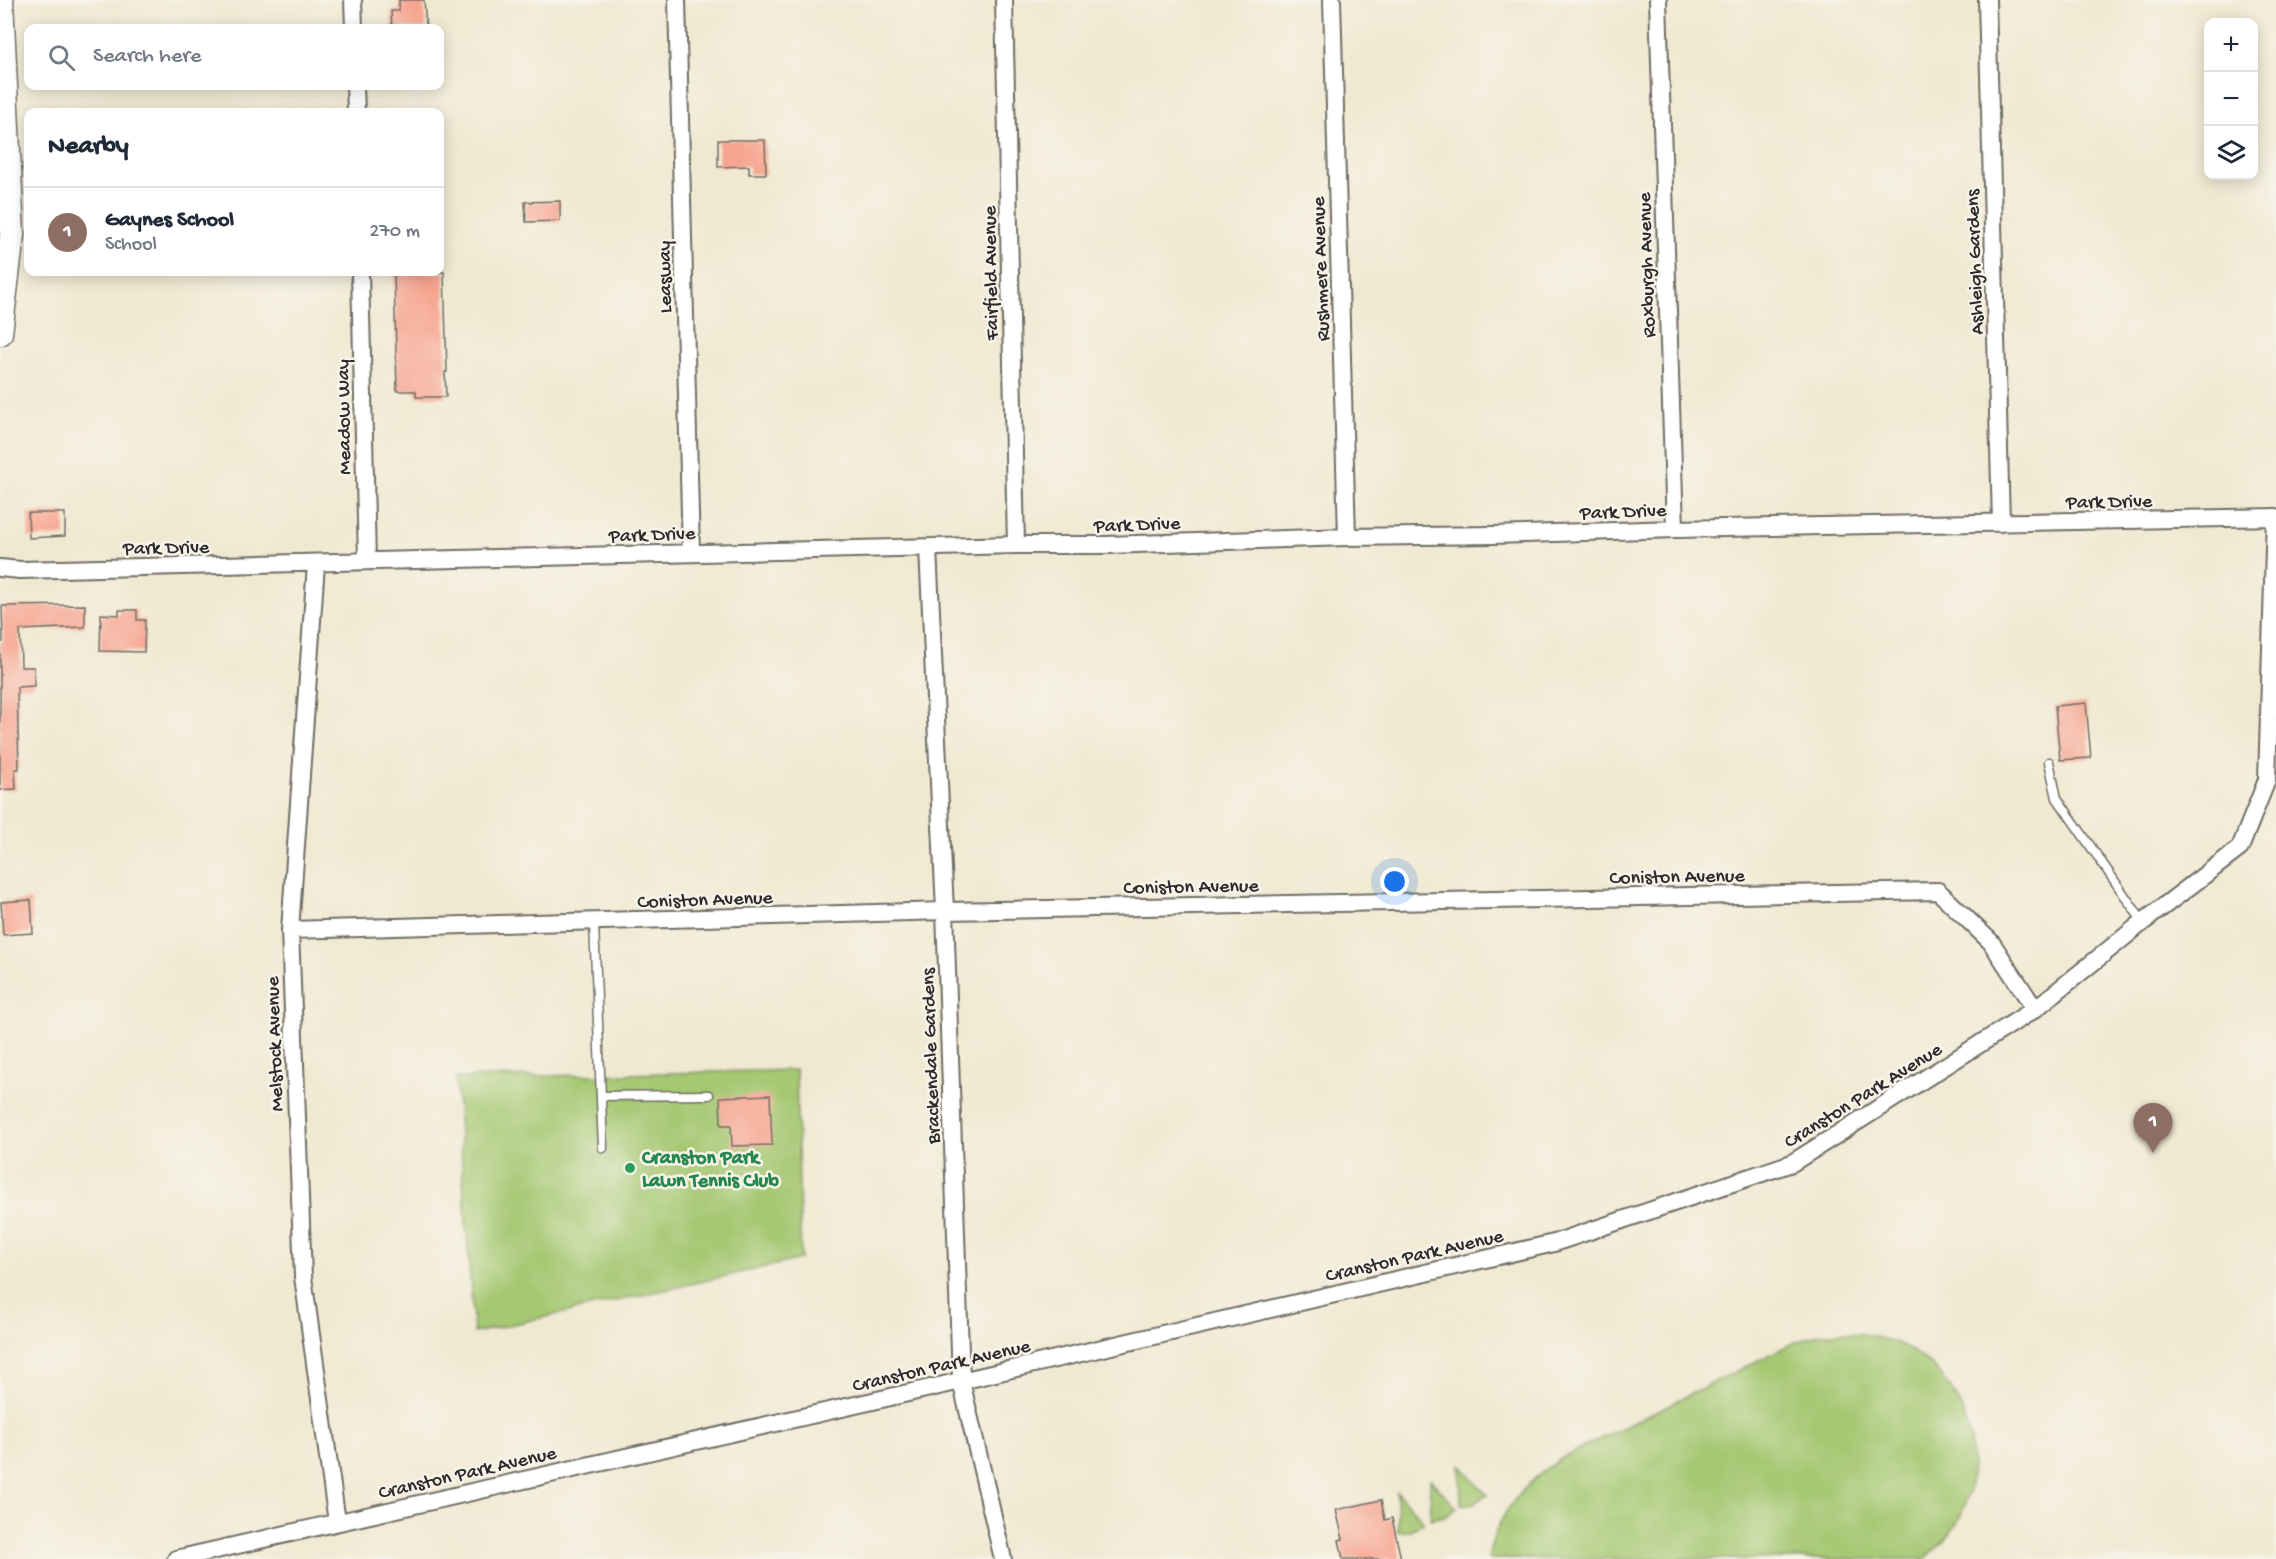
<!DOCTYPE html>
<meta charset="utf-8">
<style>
:root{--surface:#fff;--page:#f6f6f7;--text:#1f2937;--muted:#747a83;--line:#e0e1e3;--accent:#db2777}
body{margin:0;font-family:"Gochi Hand",sans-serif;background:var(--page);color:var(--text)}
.controls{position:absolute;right:18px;top:18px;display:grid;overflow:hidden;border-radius:12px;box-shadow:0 3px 15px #0003}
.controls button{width:54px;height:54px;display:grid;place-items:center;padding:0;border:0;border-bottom:2px solid var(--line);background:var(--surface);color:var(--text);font:30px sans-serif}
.you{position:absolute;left:1395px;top:882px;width:21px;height:21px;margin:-15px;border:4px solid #fff;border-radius:50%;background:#1a73e8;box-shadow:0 0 0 9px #1a73e833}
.badge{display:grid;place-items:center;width:39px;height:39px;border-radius:50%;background:var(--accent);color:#fff;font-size:20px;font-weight:700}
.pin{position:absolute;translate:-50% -50px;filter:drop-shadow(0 2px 3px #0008)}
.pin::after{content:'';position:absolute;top:32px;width:21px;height:18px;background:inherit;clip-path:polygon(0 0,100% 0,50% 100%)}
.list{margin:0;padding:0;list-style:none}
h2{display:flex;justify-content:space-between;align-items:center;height:78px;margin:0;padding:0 24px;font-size:26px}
h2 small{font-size:20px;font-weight:400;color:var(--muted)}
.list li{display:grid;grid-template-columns:39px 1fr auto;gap:18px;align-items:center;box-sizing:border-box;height:90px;padding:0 24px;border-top:2px solid var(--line)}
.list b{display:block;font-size:22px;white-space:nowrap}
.list p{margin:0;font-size:20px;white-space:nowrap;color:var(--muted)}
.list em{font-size:20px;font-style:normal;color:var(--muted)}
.icon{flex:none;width:33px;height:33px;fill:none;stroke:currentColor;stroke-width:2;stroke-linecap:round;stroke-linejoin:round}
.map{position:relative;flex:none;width:2276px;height:1559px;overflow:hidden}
.search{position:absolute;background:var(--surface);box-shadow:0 3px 15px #0003;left:24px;top:24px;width:420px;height:66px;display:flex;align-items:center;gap:15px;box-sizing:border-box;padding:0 21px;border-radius:12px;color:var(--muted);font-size:22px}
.panel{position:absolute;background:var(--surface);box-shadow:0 3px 15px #0003;left:24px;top:108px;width:420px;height:168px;border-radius:12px}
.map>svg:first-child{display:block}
.garden{fill:#a5c872;stroke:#687a4e;stroke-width:1.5}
.building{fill:#f7a591}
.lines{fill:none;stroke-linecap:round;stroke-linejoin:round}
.lane-casing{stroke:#706e65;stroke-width:11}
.street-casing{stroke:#706e65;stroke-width:20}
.secondary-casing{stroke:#706e65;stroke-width:27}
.lane{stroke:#fff;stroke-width:8}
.street{stroke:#fff;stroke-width:16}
.secondary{stroke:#fff;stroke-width:24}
.leisure-dot{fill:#2e9e5b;stroke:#f7f3e8;stroke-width:2}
.labels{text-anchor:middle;stroke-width:5;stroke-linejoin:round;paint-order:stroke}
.street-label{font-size:20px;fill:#2b2b2b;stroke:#f7f3e8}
.leisure-label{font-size:20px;font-weight:bold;fill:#27864d;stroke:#f7f3e8;text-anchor:start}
</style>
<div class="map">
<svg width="2276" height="1559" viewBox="0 0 2276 1559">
<rect width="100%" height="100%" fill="#f7f3e8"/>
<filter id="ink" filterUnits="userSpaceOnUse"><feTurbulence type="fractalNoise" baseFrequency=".0167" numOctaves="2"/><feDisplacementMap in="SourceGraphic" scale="12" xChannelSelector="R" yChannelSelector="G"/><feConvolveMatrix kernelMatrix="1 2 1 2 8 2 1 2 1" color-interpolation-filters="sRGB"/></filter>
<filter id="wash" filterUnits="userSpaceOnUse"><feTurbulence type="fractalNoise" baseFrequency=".008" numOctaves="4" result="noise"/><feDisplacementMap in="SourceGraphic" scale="24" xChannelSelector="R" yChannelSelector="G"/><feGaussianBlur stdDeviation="1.35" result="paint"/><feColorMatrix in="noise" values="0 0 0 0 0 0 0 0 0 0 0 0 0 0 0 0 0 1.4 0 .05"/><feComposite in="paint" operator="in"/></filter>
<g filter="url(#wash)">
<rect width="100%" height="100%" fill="#f0e9d2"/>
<!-- garden -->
<path class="garden" d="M 796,1070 L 801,1259 L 474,1333 L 456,1078 Z
M 1843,1332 C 1862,1334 1879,1336 1897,1343 C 1964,1371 1989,1454 1960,1517 C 1953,1534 1938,1547 1925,1559 L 1488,1559 C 1496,1514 1524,1483 1562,1458 L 1793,1343 L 1821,1334 Z
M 1460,1465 L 1487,1495 L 1474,1503 L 1461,1505 Z
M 1430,1479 L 1457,1508 L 1444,1516 L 1431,1519 Z
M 1397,1492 L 1424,1522 L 1411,1530 L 1398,1532 Z"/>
<g id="blocks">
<!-- building -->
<path class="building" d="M 399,0 L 424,0 L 426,28 L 392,28 L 391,11 L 399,11 Z
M 718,140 L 765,140 L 766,174 L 749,174 L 749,166 L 718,167 Z
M 560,201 L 560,221 L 526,222 L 525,202 Z
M 405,272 L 444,272 L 447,372 L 445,372 L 446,397 L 416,397 L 416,391 L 397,391 L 394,273 L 405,273 Z
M 28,513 L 65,513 L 65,536 L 29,538 Z
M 85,605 L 85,627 L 20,630 L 21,667 L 34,667 L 34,686 L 17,687 L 19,769 L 15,769 L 16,789 L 0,790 L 0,642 L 3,642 L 2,606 Z
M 119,610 L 137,610 L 137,620 L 145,620 L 144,652 L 100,651 L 101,614 L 119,615 Z
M 2086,703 L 2091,758 L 2060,760 L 2055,706 Z
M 31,900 L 33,933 L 3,935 L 1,902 Z
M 770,1095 L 772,1145 L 732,1146 L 731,1125 L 721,1125 L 720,1097 Z
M 1381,1500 L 1385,1520 L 1392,1518 L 1401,1559 L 1343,1559 L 1339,1540 L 1343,1539 L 1336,1510 Z"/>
</g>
</g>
<g filter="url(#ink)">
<use href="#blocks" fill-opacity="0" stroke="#706e65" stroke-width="1.5"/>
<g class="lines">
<!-- lane casing -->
<g class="lane-casing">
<path id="lane" d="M 2049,762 L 2057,798 L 2143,922
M 594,923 L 603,1148
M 601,1096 L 709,1095"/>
</g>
<!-- street casing -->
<g class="street-casing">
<path id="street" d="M 353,0 L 354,28
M 677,0 L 691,553
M 1004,0 L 1016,545
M 1332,0 L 1347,537
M 1658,0 L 1675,529
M 1987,0 L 2001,523
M 355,86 L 356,112
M 360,272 L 367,561
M 928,548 L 945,911 L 961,1381 L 1003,1559
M 316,564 L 290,930 L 303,1277 L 337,1522
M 0,568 L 20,570 L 1016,545 L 1106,545 L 1347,537 L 1493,535 L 1675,529 L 2276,517
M 290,930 L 945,911 L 1938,891 L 1991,942 L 2035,1009
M 176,1559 L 961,1381 L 1554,1243 L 1792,1163 L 2035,1009 L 2143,922 L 2240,848 L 2267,780 L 2275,517"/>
</g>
<!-- secondary casing -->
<g class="secondary-casing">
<path id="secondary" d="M 0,333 L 12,235 L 1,0"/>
</g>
<!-- lane -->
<use href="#lane" class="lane"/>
<!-- street -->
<use href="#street" class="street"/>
<!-- secondary -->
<use href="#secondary" class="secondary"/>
</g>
</g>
<!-- markers -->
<circle class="leisure-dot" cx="630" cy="1168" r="6"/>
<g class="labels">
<!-- street labels -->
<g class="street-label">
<text transform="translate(1973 262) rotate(-92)" y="7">Ashleigh Gardens</text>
<text transform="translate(1645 265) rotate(-92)" y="7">Roxburgh Avenue</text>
<text transform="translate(1319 269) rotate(-92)" y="7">Rushmere Avenue</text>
<text transform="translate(989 273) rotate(-91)" y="7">Fairfield Avenue</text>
<text transform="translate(663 277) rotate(-91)" y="7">Leasway</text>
<text transform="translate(342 417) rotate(-91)" y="7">Meadow Way</text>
<text transform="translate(2109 500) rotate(-1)" y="7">Park Drive</text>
<text transform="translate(1623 510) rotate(-2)" y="7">Park Drive</text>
<text transform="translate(1137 523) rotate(-2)" y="7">Park Drive</text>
<text transform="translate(652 533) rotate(-2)" y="7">Park Drive</text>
<text transform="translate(166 546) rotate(-1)" y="7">Park Drive</text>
<text transform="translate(1677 875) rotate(-1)" y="7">Coniston Avenue</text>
<text transform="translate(1191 885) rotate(-1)" y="7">Coniston Avenue</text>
<text transform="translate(705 898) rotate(-2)" y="7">Coniston Avenue</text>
<text transform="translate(273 1044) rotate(-92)" y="7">Melstock Avenue</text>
<text transform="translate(929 1056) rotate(-92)" y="7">Brackendale Gardens</text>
<text transform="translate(1862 1094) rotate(-32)" y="7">Cranston Park Avenue</text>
<text transform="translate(1414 1254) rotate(-13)" y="7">Cranston Park Avenue</text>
<text transform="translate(941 1364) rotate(-13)" y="7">Cranston Park Avenue</text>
<text transform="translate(467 1471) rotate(-13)" y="7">Cranston Park Avenue</text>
</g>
<!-- leisure labels -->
<g class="leisure-label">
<text x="642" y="1163">Cranston Park<tspan x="642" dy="23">Lawn Tennis Club</tspan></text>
</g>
</g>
</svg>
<div class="controls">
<button>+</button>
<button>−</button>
<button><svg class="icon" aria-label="layers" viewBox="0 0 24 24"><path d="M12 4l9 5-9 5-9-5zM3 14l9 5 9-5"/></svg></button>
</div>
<div class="you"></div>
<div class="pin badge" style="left:2153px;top:1153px;background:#8d6e63">1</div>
<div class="search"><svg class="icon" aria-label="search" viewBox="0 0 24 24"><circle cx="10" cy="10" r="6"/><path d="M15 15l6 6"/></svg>Search here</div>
<section class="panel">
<h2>Nearby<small></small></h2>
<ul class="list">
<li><span class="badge" style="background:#8d6e63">1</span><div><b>Gaynes School</b><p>School</p></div><em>270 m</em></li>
</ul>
</section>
</div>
